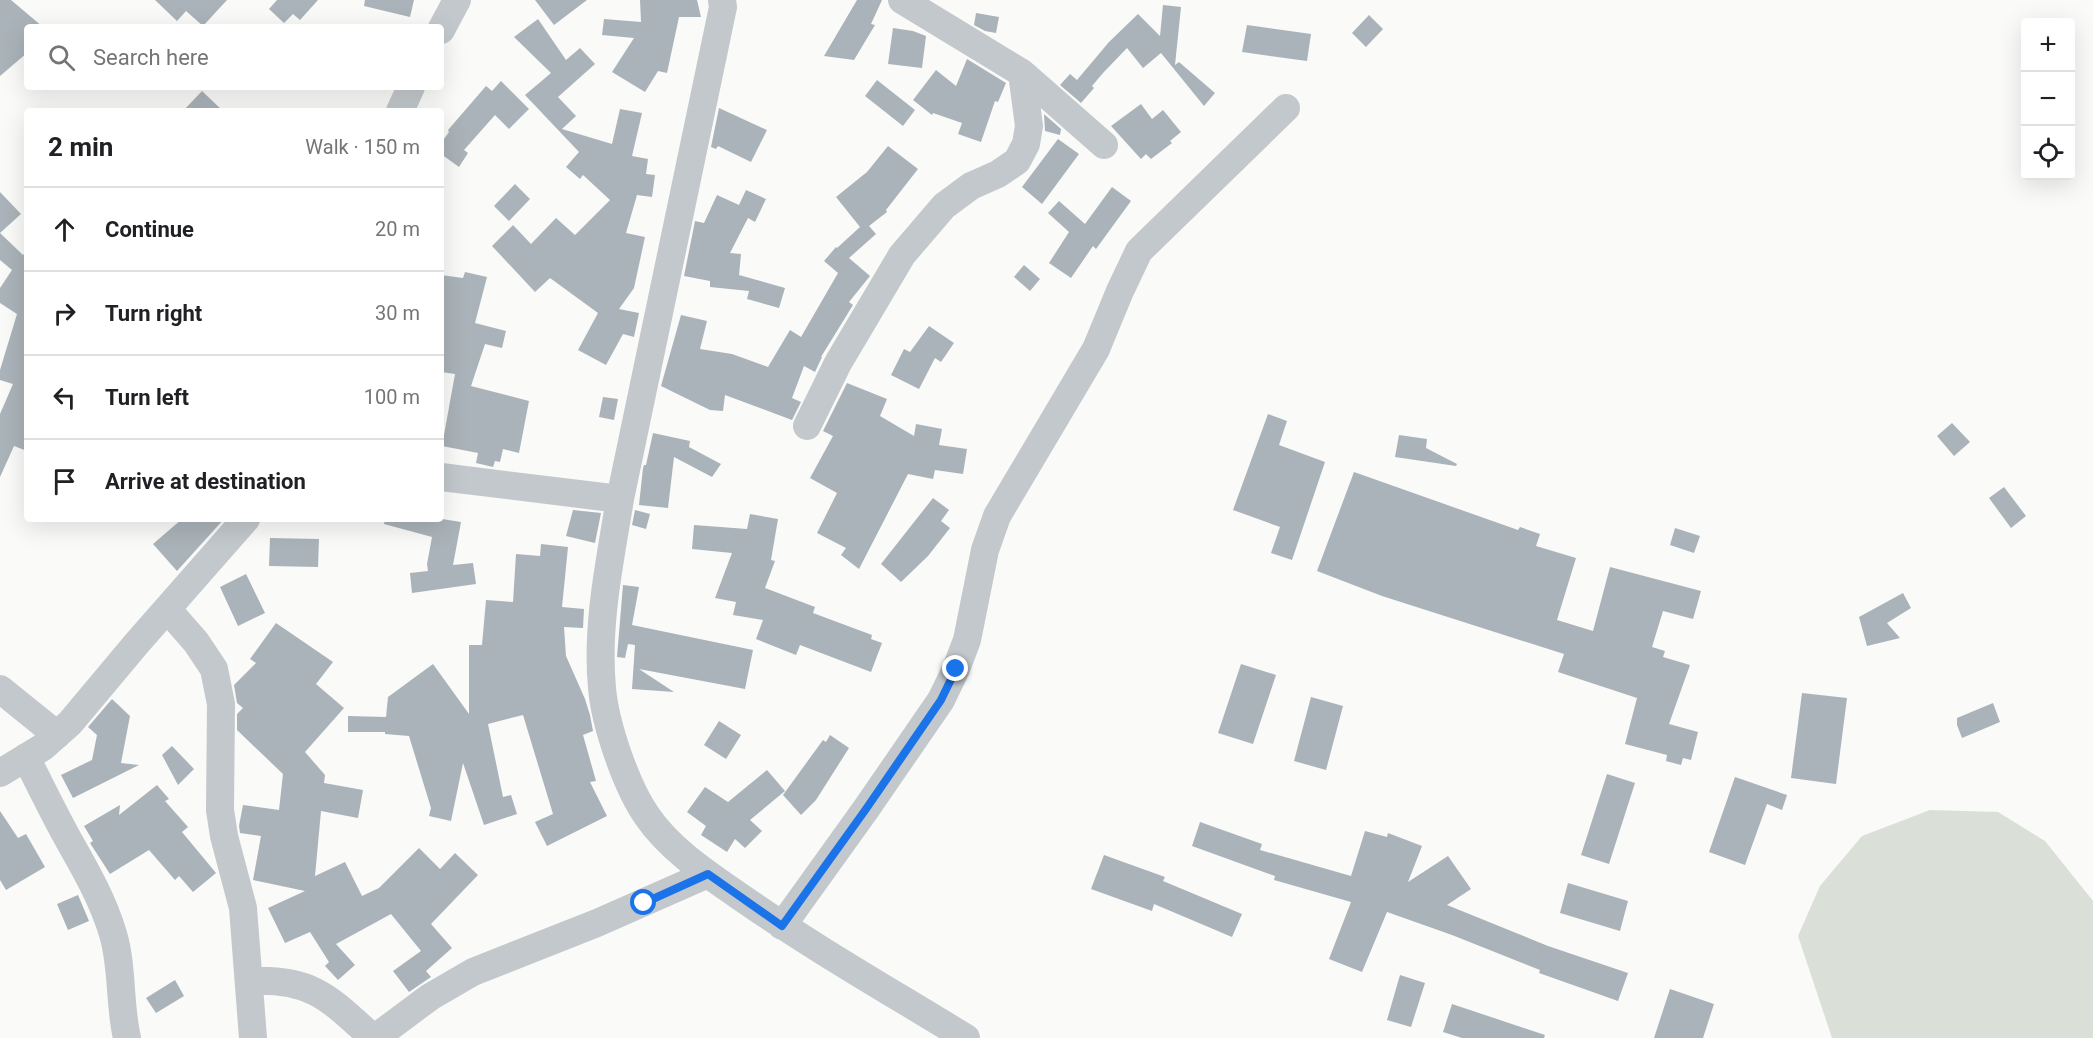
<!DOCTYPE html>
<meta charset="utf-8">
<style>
:root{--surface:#fff;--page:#f2f2f2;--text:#202124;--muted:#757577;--line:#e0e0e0}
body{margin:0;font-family:Roboto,sans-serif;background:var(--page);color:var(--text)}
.controls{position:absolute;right:18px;top:18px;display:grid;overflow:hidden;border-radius:6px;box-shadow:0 6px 24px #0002}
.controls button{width:54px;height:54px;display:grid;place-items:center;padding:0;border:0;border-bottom:2px solid var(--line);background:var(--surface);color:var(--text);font:30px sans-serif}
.stop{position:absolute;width:18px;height:18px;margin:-14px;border:4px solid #1a73e8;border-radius:50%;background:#fff}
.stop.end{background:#1a73e8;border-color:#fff;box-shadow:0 2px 6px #0008}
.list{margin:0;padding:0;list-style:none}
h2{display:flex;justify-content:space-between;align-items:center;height:78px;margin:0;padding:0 24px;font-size:26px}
h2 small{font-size:20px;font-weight:400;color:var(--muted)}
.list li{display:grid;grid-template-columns:39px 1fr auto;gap:18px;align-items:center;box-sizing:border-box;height:84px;padding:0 24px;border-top:2px solid var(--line)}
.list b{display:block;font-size:22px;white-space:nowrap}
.list em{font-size:20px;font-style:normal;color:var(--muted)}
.icon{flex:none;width:33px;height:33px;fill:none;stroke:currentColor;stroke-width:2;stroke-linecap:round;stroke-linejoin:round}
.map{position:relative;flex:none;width:2093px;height:1038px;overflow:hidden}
.search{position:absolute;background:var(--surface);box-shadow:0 6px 24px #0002;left:24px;top:24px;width:420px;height:66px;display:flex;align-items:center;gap:15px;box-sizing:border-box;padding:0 21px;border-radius:6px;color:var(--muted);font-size:22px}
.panel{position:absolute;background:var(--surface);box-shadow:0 6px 24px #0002;left:24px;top:108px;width:420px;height:414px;border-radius:6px}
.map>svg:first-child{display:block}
.green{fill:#dadfd7}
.building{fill:#aab3b9}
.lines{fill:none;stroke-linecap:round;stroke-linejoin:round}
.minor{stroke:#c3c8cc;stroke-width:28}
.route{stroke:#1a73e8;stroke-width:8}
</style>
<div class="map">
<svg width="2093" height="1038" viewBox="0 0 2093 1038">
<rect width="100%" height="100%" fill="#fafaf8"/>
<!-- green -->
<path class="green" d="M 1930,810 L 1998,812 L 2045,841 L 2093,901 L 2093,1038 L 1832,1038 L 1798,936 L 1820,886 L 1862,836 Z"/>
<!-- building -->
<path class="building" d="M 0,0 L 11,0 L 43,27 L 27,27 L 27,53 L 0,76 Z
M 155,0 L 227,0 L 203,26 L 186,11 L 177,21 Z
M 277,0 L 318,0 L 300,20 L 293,14 L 284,23 L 269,9 Z
M 365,0 L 414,0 L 410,17 L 364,6 Z
M 535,0 L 587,0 L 554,25 Z
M 640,0 L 697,0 L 701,17 L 679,17 L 667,73 L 658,71 L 645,92 L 612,72 L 634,38 L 602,35 L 604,19 L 641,22 Z
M 857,0 L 882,0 L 871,24 L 875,25 L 854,60 L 824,56 Z
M 1163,5 L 1181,7 L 1175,65 L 1179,62 L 1215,93 L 1204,106 L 1161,53 L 1143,68 L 1127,48 L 1103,73 L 1092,86 L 1094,88 L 1081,103 L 1060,85 L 1070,74 L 1077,80 L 1109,42 L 1138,14 L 1160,36 Z
M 976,13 L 999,17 L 996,33 L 985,31 L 974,25 Z
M 1369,15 L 1383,29 L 1366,47 L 1352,33 Z
M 538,19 L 566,60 L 580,48 L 595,64 L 558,97 L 576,116 L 562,129 L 612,144 L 620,109 L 642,113 L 632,156 L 648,159 L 646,174 L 655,175 L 652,197 L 637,195 L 626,233 L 645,237 L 634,288 L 619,309 L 639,313 L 634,337 L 623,334 L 606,365 L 578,350 L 598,313 L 550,278 L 535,292 L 492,246 L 513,225 L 531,244 L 556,218 L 575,235 L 610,200 L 583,175 L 580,179 L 566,167 L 579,152 L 525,95 L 551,73 L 514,37 Z
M 1247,25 L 1311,34 L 1307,61 L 1242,52 Z
M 893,28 L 913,31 L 926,36 L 922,68 L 888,64 Z
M 967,59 L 1006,83 L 998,102 L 995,101 L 981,142 L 958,134 L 962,123 L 933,113 L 932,115 L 913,100 L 936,70 L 956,86 Z
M 877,80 L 915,110 L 903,126 L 865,96 Z
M 501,81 L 529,109 L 509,129 L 495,115 L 464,150 L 468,153 L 459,167 L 441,154 L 441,143 L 449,132 L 448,130 L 486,86 L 492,91 Z
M 202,91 L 223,111 L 183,111 Z
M 1141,104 L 1152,119 L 1163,110 L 1181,132 L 1170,141 L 1172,143 L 1151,159 L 1146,154 L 1141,159 L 1111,126 Z
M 719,108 L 767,130 L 751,162 L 718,146 L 716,149 L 711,147 Z
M 1044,114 L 1061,129 L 1060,135 L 1045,131 Z
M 1058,139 L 1079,154 L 1042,204 L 1022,187 Z
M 888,146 L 918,169 L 886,210 L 887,212 L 869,226 L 876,234 L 849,258 L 870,276 L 849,302 L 853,305 L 821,357 L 822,357 L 815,372 L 804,366 L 792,398 L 801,402 L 792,420 L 725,395 L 723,411 L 710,410 L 661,386 L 681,315 L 707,321 L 700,349 L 732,354 L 768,367 L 790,330 L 801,337 L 838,273 L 824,261 L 836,247 L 837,248 L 860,227 L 836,197 L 867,172 Z
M 515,184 L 530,199 L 509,221 L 494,206 Z
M 1112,187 L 1131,201 L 1096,249 L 1093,246 L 1071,278 L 1049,263 L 1069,232 L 1048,213 L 1059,201 L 1085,224 Z
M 746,190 L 766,199 L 755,222 L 748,218 L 730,253 L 741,254 L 739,275 L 785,288 L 779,308 L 747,299 L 749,291 L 710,287 L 710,281 L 684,276 L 695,221 L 704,223 L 717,195 L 739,205 Z
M 0,192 L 21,214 L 0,233 Z
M 0,233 L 23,255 L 27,250 L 27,451 L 14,446 L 0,477 L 0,414 L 13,384 L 0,380 L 0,370 L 17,314 L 0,303 L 0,288 L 12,270 L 0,260 Z
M 1024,265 L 1040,279 L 1030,291 L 1014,277 Z
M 465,272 L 487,277 L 475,323 L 506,331 L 502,348 L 485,344 L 471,386 L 529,401 L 519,453 L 503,449 L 500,462 L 495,461 L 493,467 L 476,463 L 478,453 L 442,446 L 455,374 L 441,372 L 441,275 L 463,278 Z
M 929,326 L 954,343 L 941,362 L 935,358 L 919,389 L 891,375 L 904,349 L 910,352 Z
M 847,383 L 887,399 L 880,416 L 914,436 L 916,424 L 942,429 L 939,445 L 967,449 L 963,474 L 935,470 L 933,479 L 908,474 L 859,569 L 841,555 L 846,548 L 817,533 L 837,493 L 810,478 L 833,436 L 823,431 Z
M 603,397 L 618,399 L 614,420 L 599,417 Z
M 1268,414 L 1287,421 L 1279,445 L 1325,462 L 1292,560 L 1271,553 L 1280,527 L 1233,510 Z
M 1952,423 L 1970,442 L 1954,456 L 1937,436 Z
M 653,433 L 690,441 L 689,447 L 721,464 L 712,477 L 674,457 L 668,508 L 639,505 L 643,468 L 644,465 L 646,465 Z
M 1399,435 L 1427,439 L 1426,448 L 1457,464 L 1456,466 L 1395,457 Z
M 1354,472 L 1518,530 L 1520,527 L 1540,534 L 1536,546 L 1576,558 L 1557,620 L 1593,631 L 1610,567 L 1701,591 L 1693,619 L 1663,611 L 1652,647 L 1665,651 L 1663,657 L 1690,665 L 1669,724 L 1698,732 L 1691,760 L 1683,758 L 1681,765 L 1666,761 L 1667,755 L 1625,744 L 1637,698 L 1558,672 L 1564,654 L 1382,596 L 1317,571 Z
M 2004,487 L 2026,516 L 2011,528 L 1989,498 Z
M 933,498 L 949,510 L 941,521 L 950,528 L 928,556 L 901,582 L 881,564 Z
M 573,510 L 601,513 L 595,543 L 566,536 Z
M 635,510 L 650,514 L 646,529 L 632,525 Z
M 750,514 L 778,519 L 771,560 L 775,561 L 765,588 L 815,607 L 813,613 L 872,635 L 871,639 L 882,643 L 871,672 L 800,645 L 796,655 L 756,639 L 763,620 L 733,615 L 736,602 L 715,598 L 732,553 L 692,549 L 694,525 L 747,529 Z
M 182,519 L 224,519 L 177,571 L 153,544 Z
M 385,519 L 442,519 L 461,522 L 453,565 L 473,563 L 476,584 L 412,593 L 410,573 L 428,571 L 427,564 L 432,537 L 384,524 Z
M 1675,528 L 1700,536 L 1694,553 L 1670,545 Z
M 270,538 L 319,539 L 318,567 L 269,566 Z
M 541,544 L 568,547 L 562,607 L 584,609 L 583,628 L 564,627 L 566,656 L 585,699 L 590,715 L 593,731 L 583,735 L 596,781 L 590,782 L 607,816 L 547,846 L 535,822 L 553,814 L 523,715 L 488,724 L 503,797 L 511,795 L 517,814 L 484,825 L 463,763 L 451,821 L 429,816 L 431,808 L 409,736 L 385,734 L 385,732 L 348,732 L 348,716 L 386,717 L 388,697 L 433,664 L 469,714 L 469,645 L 482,645 L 486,600 L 513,602 L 516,554 L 540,556 Z
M 246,574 L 265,613 L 238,626 L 220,587 Z
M 623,585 L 639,587 L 632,625 L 753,650 L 745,689 L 639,669 L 674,692 L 632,689 L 635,645 L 628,644 L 625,658 L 617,657 Z
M 1903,593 L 1911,608 L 1887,623 L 1900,638 L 1867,646 L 1859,617 Z
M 276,623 L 333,662 L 316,684 L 344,708 L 305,752 L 325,775 L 324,783 L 363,790 L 358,818 L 321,811 L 315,876 L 345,862 L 362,896 L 379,888 L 419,848 L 440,869 L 455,853 L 478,875 L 431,924 L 452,948 L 426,971 L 431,977 L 409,992 L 393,971 L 421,951 L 391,914 L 336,944 L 355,965 L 338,980 L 325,966 L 329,962 L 310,932 L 285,943 L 268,908 L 305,891 L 253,880 L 261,836 L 240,833 L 239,826 L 243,805 L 279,810 L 283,774 L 237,730 L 237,714 L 243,708 L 237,703 L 234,685 L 256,663 L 250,659 Z
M 1241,664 L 1276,675 L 1253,744 L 1218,733 Z
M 1802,693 L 1847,698 L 1836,784 L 1791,778 Z
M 1311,697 L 1343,706 L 1326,770 L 1294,761 Z
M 112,699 L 130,716 L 121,763 L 139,765 L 73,798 L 61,775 L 92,760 L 97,735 L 88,727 Z
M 1993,703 L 2000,722 L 1962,738 L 1957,725 L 1957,718 Z
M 719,721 L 741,735 L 726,759 L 704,745 Z
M 830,735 L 849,748 L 816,800 L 801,815 L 783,795 L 823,740 L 826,742 Z
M 172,746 L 194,769 L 178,785 L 162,755 Z
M 767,770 L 785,791 L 750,820 L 762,831 L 745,848 L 735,839 L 727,852 L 701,835 L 706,826 L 687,812 L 705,787 L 728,802 Z
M 1607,774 L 1635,783 L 1609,864 L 1581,855 Z
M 1735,777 L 1787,795 L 1782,810 L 1767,804 L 1745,865 L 1709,852 Z
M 157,785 L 169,799 L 165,801 L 188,827 L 182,832 L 216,873 L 193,892 L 179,876 L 175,880 L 149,850 L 110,874 L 90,843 L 93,841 L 84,826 L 120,805 L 119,815 Z
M 0,811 L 18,838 L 26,834 L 45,867 L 6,890 L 0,880 Z
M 1200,822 L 1262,844 L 1260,850 L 1351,876 L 1365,831 L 1387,837 L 1388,833 L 1422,846 L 1408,882 L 1448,856 L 1471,889 L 1447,905 L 1548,946 L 1628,973 L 1618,1001 L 1539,973 L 1540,970 L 1452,935 L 1387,912 L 1362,972 L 1329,959 L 1351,902 L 1274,880 L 1275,876 L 1192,846 Z
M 1104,855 L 1165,877 L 1163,881 L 1242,914 L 1232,937 L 1154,904 L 1152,911 L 1091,889 Z
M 1568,883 L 1628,901 L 1620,931 L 1560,913 Z
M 78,895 L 89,921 L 68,930 L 57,904 Z
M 1400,975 L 1425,983 L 1411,1027 L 1387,1020 Z
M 175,980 L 184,996 L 156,1013 L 146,998 Z
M 1670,989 L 1714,1004 L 1703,1038 L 1654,1038 Z
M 1452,1004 L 1545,1035 L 1544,1038 L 1462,1038 L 1443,1032 Z"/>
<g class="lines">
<!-- minor -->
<path class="minor" d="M 722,0 L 723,7 L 620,499 C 610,561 596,625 602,688 C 605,724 626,786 647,816 C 670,850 709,875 742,898 C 814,948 891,992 966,1038
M 441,30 L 457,0
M 1022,73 L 1104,145
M 400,111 L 411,87
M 807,426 L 838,363 L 902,255 L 944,206 L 971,186 L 998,174 L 1017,161 L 1026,144 L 1029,126 L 1022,73 L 902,0
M 441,477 L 620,499
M 168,610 L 196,642 L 214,669 L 221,704 L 220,810 L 224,836 L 243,908 L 253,1038
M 0,689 L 57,735
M 26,757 C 40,785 53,812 68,839 C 85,869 103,900 113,934 C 123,967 119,1004 127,1038
M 0,773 L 43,747 L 70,723 L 137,643 L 246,519
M 782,926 L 866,809 L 941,700 L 956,669 L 967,640 L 985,550 L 997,516 L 1096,349 L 1120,291 L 1139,251 L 1286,108
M 250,981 C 312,978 329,998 373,1038
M 375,1038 L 430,997 L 473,972 L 597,923 L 708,874"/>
</g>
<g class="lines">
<!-- route -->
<path class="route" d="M 644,903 L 708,874 L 782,926 L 866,809 L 941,700 L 956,669"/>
</g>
</svg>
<div class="controls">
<button>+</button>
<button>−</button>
<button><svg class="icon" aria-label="locate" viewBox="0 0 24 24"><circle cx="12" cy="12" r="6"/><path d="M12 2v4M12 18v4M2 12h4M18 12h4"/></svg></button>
</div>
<div class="stop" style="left:644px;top:903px"></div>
<div class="stop end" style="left:956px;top:669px"></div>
<div class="search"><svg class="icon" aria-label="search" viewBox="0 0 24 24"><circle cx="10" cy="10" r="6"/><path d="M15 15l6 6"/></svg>Search here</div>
<section class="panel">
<h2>2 min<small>Walk · 150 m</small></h2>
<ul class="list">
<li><svg class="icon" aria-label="ahead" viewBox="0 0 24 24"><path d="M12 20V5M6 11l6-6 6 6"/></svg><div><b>Continue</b></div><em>20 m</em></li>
<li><svg class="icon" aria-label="right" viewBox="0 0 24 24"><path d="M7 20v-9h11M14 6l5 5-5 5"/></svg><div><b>Turn right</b></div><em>30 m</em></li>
<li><svg class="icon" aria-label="left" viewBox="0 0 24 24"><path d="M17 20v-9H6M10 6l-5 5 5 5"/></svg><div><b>Turn left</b></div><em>100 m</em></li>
<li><svg class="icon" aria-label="arrive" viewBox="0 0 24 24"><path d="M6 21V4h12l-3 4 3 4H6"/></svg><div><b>Arrive at destination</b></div></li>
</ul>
</section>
</div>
